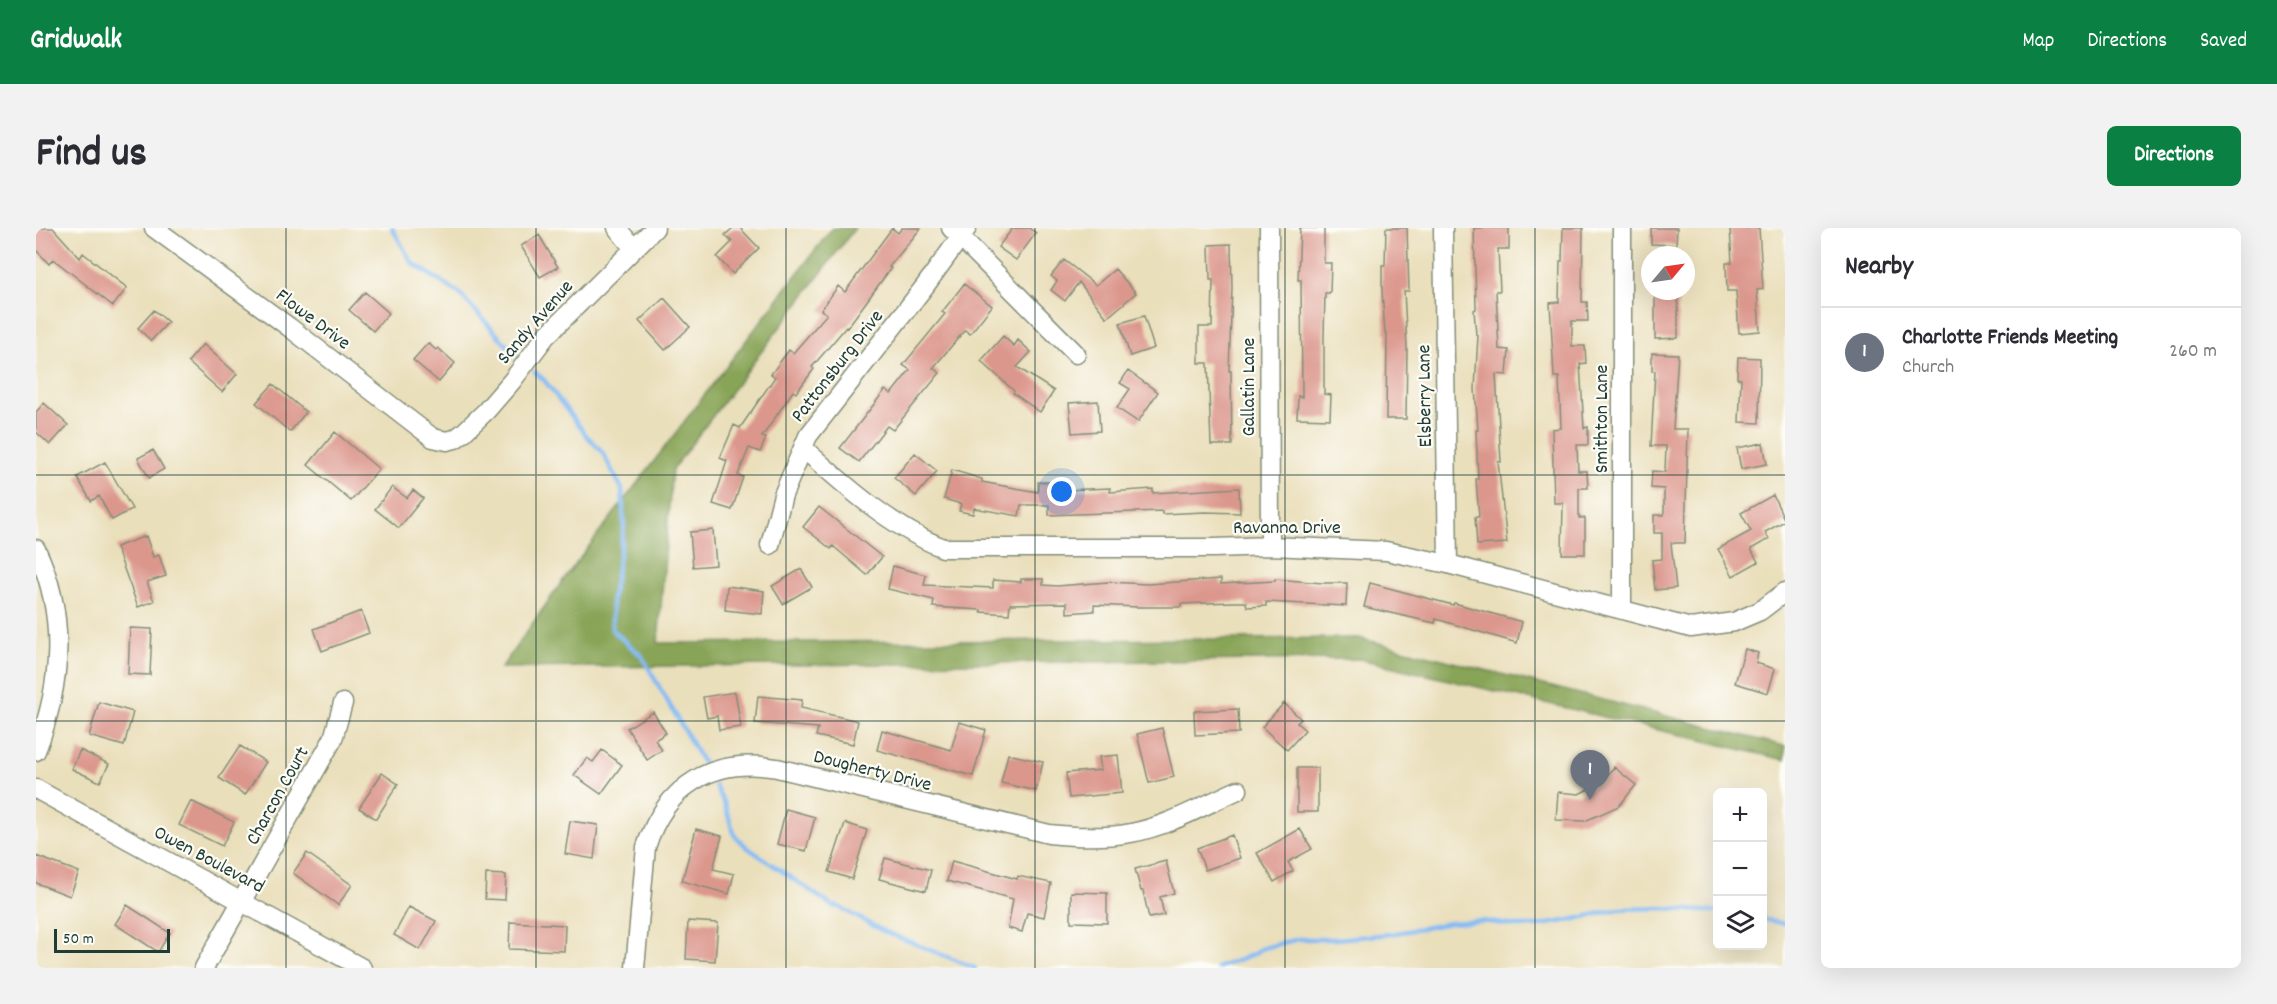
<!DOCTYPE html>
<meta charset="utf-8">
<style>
:root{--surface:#fff;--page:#f2f2f3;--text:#2b2b33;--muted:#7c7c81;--line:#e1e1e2;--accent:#0b8043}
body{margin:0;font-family:Dekko,sans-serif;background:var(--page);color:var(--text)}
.controls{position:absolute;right:18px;bottom:18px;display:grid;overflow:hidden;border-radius:9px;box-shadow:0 6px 24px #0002}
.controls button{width:54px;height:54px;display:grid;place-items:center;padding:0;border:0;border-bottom:2px solid var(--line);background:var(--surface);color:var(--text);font:30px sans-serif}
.compass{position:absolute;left:1605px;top:18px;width:54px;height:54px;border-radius:50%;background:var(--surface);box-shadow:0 6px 24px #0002;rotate:61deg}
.scale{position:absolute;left:18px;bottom:15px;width:116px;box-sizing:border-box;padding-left:6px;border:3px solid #1f3d34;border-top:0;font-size:16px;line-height:21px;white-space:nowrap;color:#1f3d34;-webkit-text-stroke:4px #fdfcf7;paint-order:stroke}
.you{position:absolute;left:1026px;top:264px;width:21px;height:21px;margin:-15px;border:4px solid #fff;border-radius:50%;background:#1a73e8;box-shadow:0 0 0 9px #1a73e833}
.badge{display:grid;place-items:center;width:39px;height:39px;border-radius:50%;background:var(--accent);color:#fff;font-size:20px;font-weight:700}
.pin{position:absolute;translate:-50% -50px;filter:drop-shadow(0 2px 3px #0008)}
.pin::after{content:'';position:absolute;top:32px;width:21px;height:18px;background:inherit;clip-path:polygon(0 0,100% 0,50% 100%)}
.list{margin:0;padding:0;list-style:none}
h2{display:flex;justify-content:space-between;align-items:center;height:78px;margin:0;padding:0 24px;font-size:26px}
h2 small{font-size:20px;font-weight:400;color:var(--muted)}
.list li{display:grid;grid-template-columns:39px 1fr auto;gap:18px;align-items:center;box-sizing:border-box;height:90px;padding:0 24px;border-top:2px solid var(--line)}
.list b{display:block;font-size:22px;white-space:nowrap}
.list p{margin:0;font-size:20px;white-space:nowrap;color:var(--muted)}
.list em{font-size:20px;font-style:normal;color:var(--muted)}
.icon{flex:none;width:33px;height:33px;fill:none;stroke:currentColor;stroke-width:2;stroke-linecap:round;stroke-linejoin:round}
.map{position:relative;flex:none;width:1749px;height:740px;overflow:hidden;border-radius:9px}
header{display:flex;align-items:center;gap:36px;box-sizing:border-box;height:84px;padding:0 30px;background:var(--accent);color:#fff}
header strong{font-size:28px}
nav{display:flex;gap:33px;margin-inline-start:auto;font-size:21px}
.intro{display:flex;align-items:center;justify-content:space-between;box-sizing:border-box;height:144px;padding:0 36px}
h1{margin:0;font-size:42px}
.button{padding:15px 27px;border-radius:9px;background:var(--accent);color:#fff;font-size:21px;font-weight:700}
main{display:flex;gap:36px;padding:0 36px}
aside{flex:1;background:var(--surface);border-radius:9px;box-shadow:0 6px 24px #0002}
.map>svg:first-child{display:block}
.forest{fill:#88a456;stroke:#547045;stroke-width:1.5}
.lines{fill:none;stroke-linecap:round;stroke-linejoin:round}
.stream{stroke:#84bbf4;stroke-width:4.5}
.building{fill:#dc978d}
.minor-casing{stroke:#848e78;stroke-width:21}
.minor{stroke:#fff;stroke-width:18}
.grid{fill:none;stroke:#1f3d34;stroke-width:1.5;stroke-opacity:0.55}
.labels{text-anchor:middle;stroke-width:4.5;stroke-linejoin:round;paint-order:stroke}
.street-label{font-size:20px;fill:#1f3d34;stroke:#fdfcf7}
</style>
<header>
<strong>Gridwalk</strong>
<nav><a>Map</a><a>Directions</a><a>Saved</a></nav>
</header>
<div class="intro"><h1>Find us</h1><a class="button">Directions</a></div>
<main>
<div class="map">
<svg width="1749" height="740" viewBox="0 0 1749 740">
<rect width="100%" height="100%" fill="#fdfcf7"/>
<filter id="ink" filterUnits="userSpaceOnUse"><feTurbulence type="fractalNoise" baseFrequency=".0167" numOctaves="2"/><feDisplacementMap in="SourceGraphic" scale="12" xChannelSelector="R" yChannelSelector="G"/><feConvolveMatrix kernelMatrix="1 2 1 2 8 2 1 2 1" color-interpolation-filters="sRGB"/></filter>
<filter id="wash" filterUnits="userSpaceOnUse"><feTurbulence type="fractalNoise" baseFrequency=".008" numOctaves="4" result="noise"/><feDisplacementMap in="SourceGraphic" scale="24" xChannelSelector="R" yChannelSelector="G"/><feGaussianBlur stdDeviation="1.35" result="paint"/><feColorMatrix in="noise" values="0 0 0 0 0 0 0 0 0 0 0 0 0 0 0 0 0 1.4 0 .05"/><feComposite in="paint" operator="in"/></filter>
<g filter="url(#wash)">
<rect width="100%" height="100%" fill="#eadfbb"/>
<!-- forest -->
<path class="forest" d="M 796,0 L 819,0 L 636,242 L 622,415 L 1323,410 L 1749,518 L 1749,532 L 1324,431 L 465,440 L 528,351 Z"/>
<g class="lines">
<!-- stream -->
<path class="stream" d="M 356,0 L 376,35 L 423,65 L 480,127
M 499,144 L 508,152 L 550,207 L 566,224 L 586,261 L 588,299 L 576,370 L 576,402 L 605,427 L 667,535
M 679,557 L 688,575 L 699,608 L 712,620 L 798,679 L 801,678 L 847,703 L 939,740
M 1726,691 L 1749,696
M 1181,740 L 1218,726 L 1224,721 L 1262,711 L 1300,711 L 1355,706 L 1414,695 L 1446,693 L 1481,698 L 1499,698 L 1535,692 L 1583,681 L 1627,680 L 1682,684"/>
</g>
<g id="blocks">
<!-- building -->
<path class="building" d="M 0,0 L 17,0 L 44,30 L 47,25 L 91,60 L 77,78 L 17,31 L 13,36 L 0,22 Z
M 697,0 L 704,0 L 723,20 L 697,46 L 681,29 L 696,14 L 689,7 Z
M 856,0 L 862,5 L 866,0 L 885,0 L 853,39 L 855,40 L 811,100 L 810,99 L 776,139 L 778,141 L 760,165 L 757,163 L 726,209 L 730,210 L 724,224 L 713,220 L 702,247 L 707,249 L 696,282 L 677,276 L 691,233 L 684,230 L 698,197 L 704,200 L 739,149 L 735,146 L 753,122 L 757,125 L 791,86 L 785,82 L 802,58 L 809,64 Z
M 977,0 L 993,0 L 1000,5 L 980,32 L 962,19 Z
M 1264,0 L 1288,0 L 1288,35 L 1295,35 L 1294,65 L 1289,65 L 1288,109 L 1288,166 L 1295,167 L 1294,191 L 1261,190 L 1262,168 L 1266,169 L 1265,52 L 1262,52 Z
M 1350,0 L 1371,0 L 1373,63 L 1368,63 L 1371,120 L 1370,191 L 1350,191 L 1351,105 L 1349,105 L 1346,63 L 1346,37 L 1349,37 Z
M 1438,0 L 1473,0 L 1473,21 L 1462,21 L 1464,63 L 1460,63 L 1463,121 L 1473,122 L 1471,147 L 1460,146 L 1465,234 L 1462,234 L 1471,315 L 1441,317 L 1439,289 L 1443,289 L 1440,251 L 1442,251 L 1440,202 L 1442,202 L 1439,161 L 1442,107 L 1440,107 L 1438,82 L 1440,81 Z
M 1527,0 L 1547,0 L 1546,74 L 1551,74 L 1552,93 L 1536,93 L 1536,118 L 1549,118 L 1550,135 L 1544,136 L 1548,200 L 1552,199 L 1552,217 L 1541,217 L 1542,243 L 1551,243 L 1552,260 L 1543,260 L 1543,290 L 1549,290 L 1549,326 L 1526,326 L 1527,275 L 1518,275 L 1516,201 L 1525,200 L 1523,149 L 1518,149 L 1514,75 L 1523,74 L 1524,33 L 1526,33 Z
M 1615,0 L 1641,0 L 1640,17 L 1615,16 Z
M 1694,0 L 1723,0 L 1727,61 L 1721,62 L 1724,103 L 1703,105 L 1700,63 L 1691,63 L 1690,35 L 1696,35 Z
M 503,7 L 522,39 L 504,49 L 485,18 Z
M 1195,16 L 1196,60 L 1193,143 L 1195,143 L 1196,217 L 1175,217 L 1172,135 L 1163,135 L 1163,99 L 1176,99 L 1177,52 L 1174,52 L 1173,17 Z
M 1028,32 L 1060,57 L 1079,41 L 1100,65 L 1071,90 L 1043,54 L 1029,73 L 1015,62 L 1021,53 L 1015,48 Z
M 928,56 L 956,78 L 934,106 L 929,102 L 897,140 L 904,145 L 857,202 L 851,198 L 823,234 L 804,220 L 849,162 L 855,166 L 874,142 L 867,137 L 909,86 L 906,84 Z
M 1619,63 L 1642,63 L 1642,110 L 1619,111 Z
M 329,64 L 353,85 L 337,103 L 313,82 Z
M 628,70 L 654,99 L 629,122 L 603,93 Z
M 118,82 L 132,94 L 115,113 L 102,100 Z
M 1108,88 L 1118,120 L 1094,128 L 1084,95 Z
M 967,108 L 978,118 L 982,112 L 995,124 L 981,139 L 1018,163 L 1004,184 L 977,165 L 978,163 L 945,133 Z
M 392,115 L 400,122 L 402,120 L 419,135 L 403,154 L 377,132 Z
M 167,116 L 201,146 L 186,164 L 152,134 Z
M 1616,125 L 1642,126 L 1637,201 L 1652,201 L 1649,315 L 1635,315 L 1640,360 L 1619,362 L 1616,332 L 1626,331 L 1626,305 L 1618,305 L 1618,287 L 1628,287 L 1628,261 L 1615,260 L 1616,243 L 1629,244 L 1630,218 L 1615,218 L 1619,143 L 1616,143 Z
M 1702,129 L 1724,130 L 1723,195 L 1703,194 L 1705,151 L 1701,150 Z
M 1092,143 L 1122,164 L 1102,194 L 1081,180 L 1094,161 L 1084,155 Z
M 237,156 L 270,184 L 254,204 L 220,175 Z
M 1062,173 L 1064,203 L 1036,205 L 1033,175 Z
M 8,175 L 32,197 L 14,217 L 0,204 L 0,184 Z
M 299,204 L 343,241 L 315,273 L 272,237 Z
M 1727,215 L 1731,236 L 1705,241 L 1701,220 Z
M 117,222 L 128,241 L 113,250 L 102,230 Z
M 879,225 L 901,243 L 880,268 L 858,250 Z
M 69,234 L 96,281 L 76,292 L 63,268 L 55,273 L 41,249 Z
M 916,242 L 946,251 L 946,254 L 1002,264 L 1002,254 L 1030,254 L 1030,262 L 1074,260 L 1074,264 L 1117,261 L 1117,265 L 1203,260 L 1204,285 L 1169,284 L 1126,286 L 1126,283 L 1013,287 L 1013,277 L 985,277 L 983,288 L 938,280 L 937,286 L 923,283 L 925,276 L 908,271 Z
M 356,259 L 371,270 L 377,262 L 387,270 L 363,300 L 339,281 Z
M 1737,267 L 1749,293 L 1729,304 L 1733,311 L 1715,321 L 1722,334 L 1697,348 L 1682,321 L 1715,303 L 1705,285 Z
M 783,279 L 846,329 L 831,347 L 797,318 L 795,321 L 767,299 Z
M 677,302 L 680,337 L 657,339 L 654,304 Z
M 110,308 L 117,329 L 123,327 L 130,348 L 111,354 L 118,373 L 102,379 L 80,319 Z
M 857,338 L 890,347 L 888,357 L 957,360 L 957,352 L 985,354 L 985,351 L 1007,351 L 1007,357 L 1021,358 L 1072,354 L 1111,356 L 1185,351 L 1185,356 L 1239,353 L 1239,351 L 1287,355 L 1311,355 L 1310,378 L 1230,374 L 1230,378 L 1211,379 L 1210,374 L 1197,374 L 1145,376 L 1145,379 L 1101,379 L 1058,377 L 1058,383 L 1031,385 L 1031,375 L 974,376 L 973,386 L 945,384 L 945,382 L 897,379 L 898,372 L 852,361 Z
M 765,341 L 776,359 L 747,376 L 736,358 Z
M 1334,355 L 1417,377 L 1418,375 L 1486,394 L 1481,415 L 1400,391 L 1399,395 L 1328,379 Z
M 691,358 L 728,363 L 726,386 L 689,382 Z
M 325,383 L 333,405 L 286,423 L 278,401 Z
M 94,400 L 116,401 L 114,447 L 92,446 Z
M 1709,421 L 1722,425 L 1720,435 L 1739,441 L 1732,465 L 1699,455 Z
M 699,464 L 705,499 L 683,502 L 681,488 L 671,490 L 667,469 Z
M 722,468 L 766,472 L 765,480 L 822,493 L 817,516 L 780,508 L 782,500 L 719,495 Z
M 63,474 L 97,484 L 88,518 L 53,508 Z
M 1248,475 L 1265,491 L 1261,495 L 1269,502 L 1251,522 L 1226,499 Z
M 1202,481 L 1203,505 L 1159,507 L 1158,483 Z
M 617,484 L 630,505 L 619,512 L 626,522 L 611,532 L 591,500 Z
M 923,494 L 950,502 L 937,548 L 841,522 L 846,502 L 915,522 Z
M 1126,500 L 1138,549 L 1113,555 L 1101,506 Z
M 204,518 L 230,534 L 209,567 L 183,550 Z
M 44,522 L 73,536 L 64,554 L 36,541 Z
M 566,522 L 586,537 L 565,566 L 538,547 L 551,530 L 557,534 Z
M 972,526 L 1007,534 L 1000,563 L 965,555 Z
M 1082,527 L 1086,565 L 1033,570 L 1030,545 L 1065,542 L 1063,529 Z
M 1578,539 L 1600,557 L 1583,578 L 1549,593 L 1520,592 L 1522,564 L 1543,566 L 1566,554 Z
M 1261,540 L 1282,540 L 1282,584 L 1261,584 Z
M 346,545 L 362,556 L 340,591 L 323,580 Z
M 155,573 L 198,594 L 186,618 L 143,597 Z
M 750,581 L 779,589 L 770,623 L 741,616 Z
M 534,593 L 562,597 L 558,631 L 529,626 Z
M 809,595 L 831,602 L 816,651 L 793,644 Z
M 660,601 L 686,608 L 677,641 L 698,646 L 693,666 L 646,653 Z
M 1264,601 L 1276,621 L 1252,634 L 1257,643 L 1238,654 L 1221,625 Z
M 1196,607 L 1204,630 L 1169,642 L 1161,620 Z
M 271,625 L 316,657 L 302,677 L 257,645 Z
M 0,628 L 43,644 L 34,668 L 0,655 Z
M 849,630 L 895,642 L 890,663 L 843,651 Z
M 916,633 L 981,651 L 982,648 L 1015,655 L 1008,689 L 991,685 L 986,704 L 972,700 L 977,671 L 911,653 Z
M 1130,633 L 1138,665 L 1124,669 L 1128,687 L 1113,690 L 1107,663 L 1105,663 L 1099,641 Z
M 450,646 L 470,647 L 469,672 L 449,671 Z
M 1035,664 L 1071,665 L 1071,695 L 1035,694 Z
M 91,677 L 134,705 L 122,724 L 79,696 Z
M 373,679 L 400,693 L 384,722 L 358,707 Z
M 652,693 L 682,695 L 679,733 L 650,731 Z
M 474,694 L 529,697 L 528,723 L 473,721 Z"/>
</g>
</g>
<g filter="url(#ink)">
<use href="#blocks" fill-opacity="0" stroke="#848e78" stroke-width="1.5"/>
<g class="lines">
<!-- minor casing -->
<g class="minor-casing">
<path id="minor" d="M 118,0 L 253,99 L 397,210 L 411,213 L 419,211 L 427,205 L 450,183 L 476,153 L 510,108 L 619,0
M 581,0 L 598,21
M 915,0 L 1040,126
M 1233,0 L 1234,318
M 1407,0 L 1412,336
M 1586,0 L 1586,382
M 767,220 C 809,258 854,298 907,320 L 1178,320 L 1234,318 L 1350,323 L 1412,336 L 1655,400 L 1698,394 L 1724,383 L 1749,364
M 734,317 L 747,267 L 772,208 L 889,58 L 931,0
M 0,321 C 31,386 26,457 0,523
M 0,561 L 326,740
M 168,740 L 297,511 L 307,475
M 599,740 L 610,619 C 630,557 677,529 741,540 L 1013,606 C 1041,609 1068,610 1095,605 C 1133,598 1168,577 1202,562"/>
</g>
<!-- minor -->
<use href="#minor" class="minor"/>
</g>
</g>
<!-- grid -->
<path class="grid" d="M 250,0 L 250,740M 500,0 L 500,740M 750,0 L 750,740M 999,0 L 999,740M 1249,0 L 1249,740M 1499,0 L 1499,740M 0,247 L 1749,247M 0,493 L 1749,493"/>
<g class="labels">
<!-- street labels -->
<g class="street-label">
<text transform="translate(278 90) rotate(37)" y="7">Flowe Drive</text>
<text transform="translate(498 93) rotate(-49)" y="7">Sandy Avenue</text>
<text transform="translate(800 137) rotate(-52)" y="7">Pattonsburg Drive</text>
<text transform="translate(1211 159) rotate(-90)" y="7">Gallatin Lane</text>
<text transform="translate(1387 168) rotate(-91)" y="7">Elsberry Lane</text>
<text transform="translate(1564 191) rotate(-90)" y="7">Smithton Lane</text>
<text x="1251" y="305">Ravanna Drive</text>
<text transform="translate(837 541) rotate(14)" y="7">Dougherty Drive</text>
<text transform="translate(240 567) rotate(-61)" y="7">Charcon Court</text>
<text transform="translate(174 630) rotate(28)" y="7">Owen Boulevard</text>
</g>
</g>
</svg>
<div class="controls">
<button>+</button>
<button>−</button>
<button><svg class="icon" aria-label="layers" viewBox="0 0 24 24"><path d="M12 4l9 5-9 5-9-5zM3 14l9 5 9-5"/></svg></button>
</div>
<svg class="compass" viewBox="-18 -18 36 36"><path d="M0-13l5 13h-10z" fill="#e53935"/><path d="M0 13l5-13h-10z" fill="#7c7c81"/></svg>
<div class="scale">50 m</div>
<div class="you"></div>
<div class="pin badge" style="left:1554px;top:572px;background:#6b7280">1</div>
</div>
<aside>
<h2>Nearby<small></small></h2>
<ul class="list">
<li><span class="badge" style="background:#6b7280">1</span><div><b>Charlotte Friends Meeting</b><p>Church</p></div><em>260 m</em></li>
</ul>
</aside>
</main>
